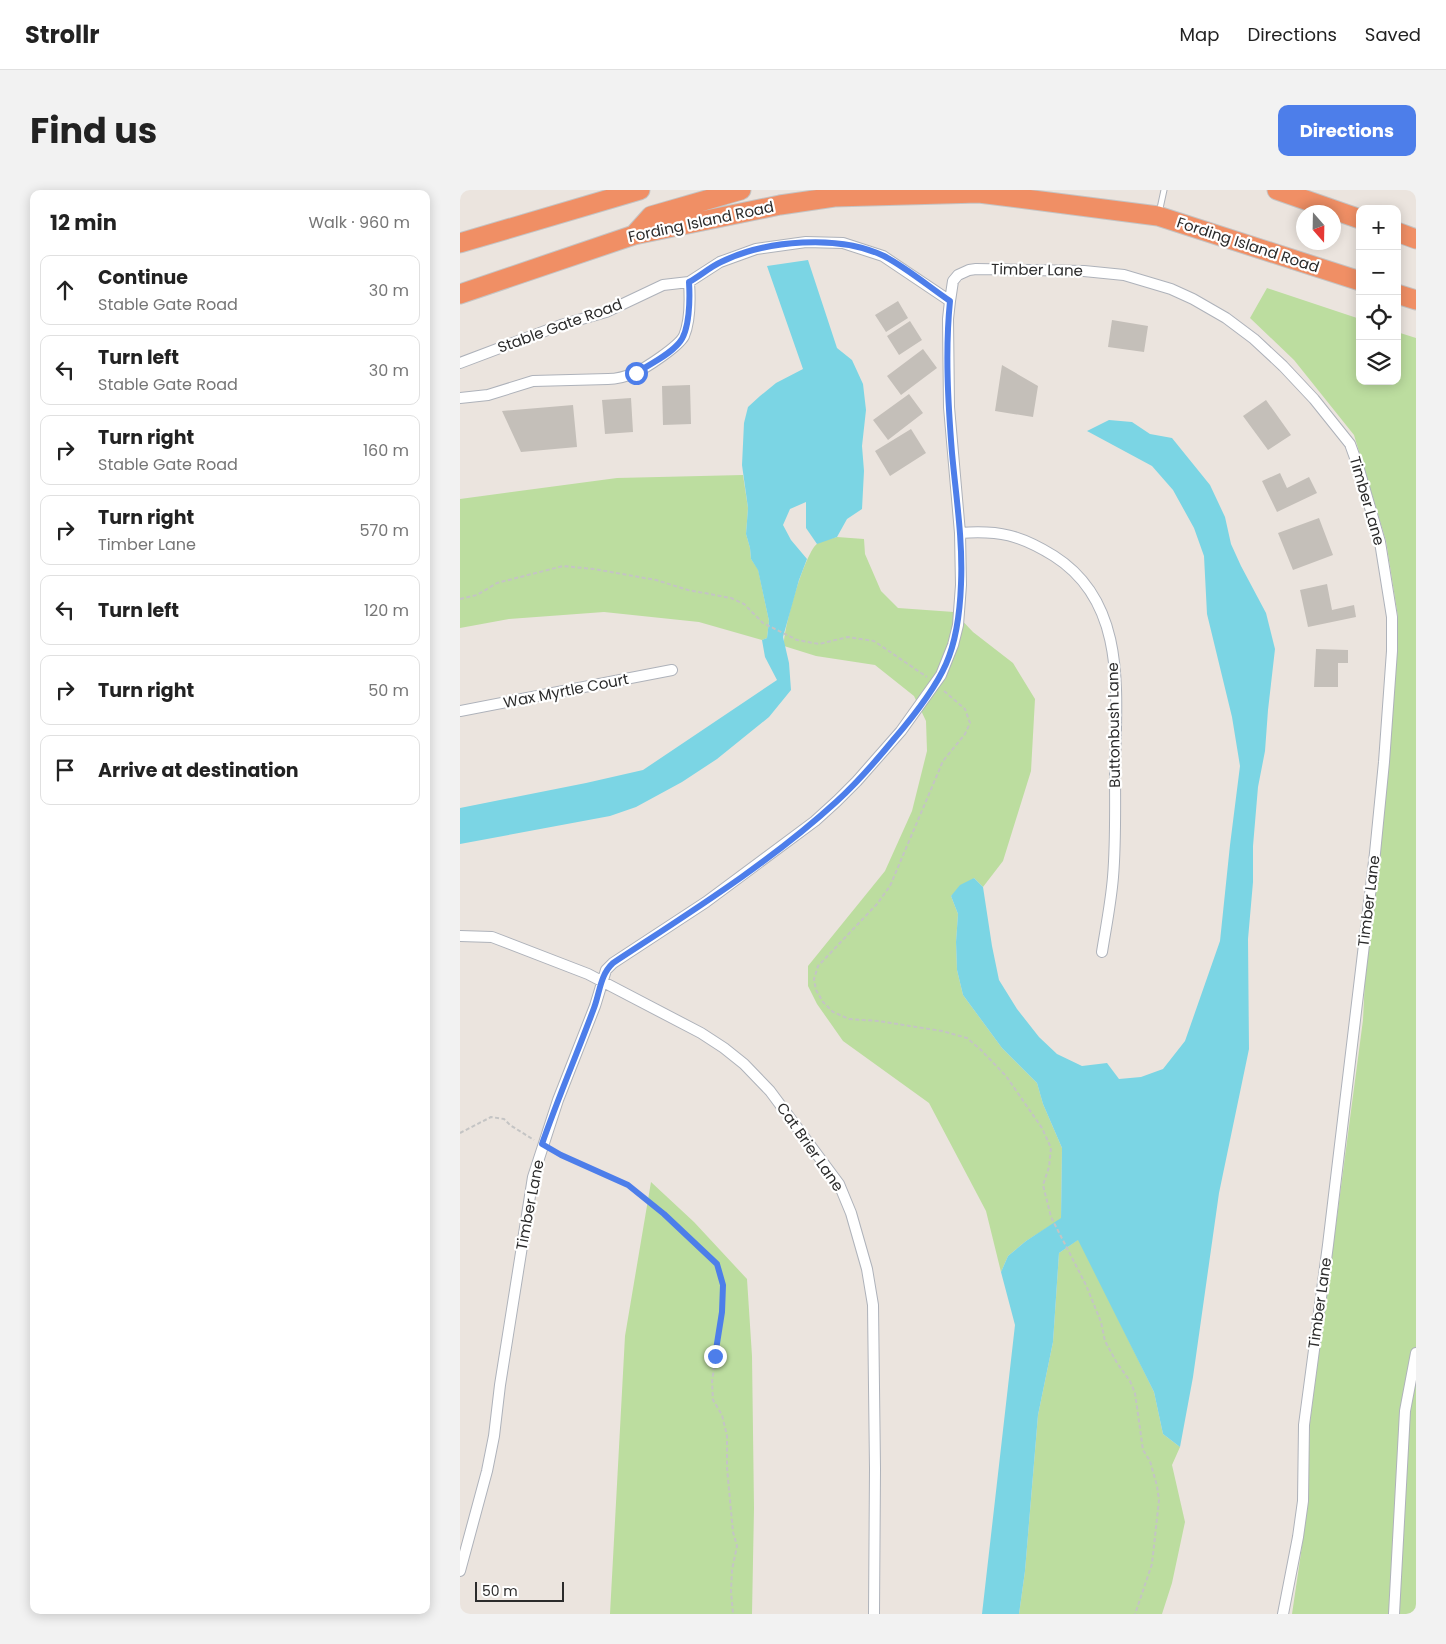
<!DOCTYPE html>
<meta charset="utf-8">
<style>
:root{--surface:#fff;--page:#f2f2f2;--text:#222;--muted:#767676;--line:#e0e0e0;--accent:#4d7eea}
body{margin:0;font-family:Poppins,sans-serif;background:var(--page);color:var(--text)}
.controls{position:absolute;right:15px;top:15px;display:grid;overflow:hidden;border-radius:10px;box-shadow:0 2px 12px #0003}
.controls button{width:45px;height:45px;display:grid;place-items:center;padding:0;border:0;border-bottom:1px solid var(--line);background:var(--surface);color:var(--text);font:25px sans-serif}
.compass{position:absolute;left:836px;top:15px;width:45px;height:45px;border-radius:50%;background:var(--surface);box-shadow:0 2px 12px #0003;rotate:160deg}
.scale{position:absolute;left:15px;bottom:12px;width:89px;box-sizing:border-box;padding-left:5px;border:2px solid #2b2b2b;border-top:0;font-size:14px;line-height:18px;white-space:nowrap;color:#2b2b2b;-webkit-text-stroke:4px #fff;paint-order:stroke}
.stop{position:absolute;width:15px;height:15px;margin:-11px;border:4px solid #4d7eea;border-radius:50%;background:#fff}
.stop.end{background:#4d7eea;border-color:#fff;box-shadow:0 1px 5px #0008}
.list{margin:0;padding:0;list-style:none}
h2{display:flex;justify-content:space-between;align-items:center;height:65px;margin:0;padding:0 20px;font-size:21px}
h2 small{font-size:16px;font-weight:400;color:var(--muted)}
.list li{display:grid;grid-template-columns:32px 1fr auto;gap:15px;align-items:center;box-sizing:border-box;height:70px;margin:0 10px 10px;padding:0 10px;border:1px solid var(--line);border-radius:10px}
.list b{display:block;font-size:19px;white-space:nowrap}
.list p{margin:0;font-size:16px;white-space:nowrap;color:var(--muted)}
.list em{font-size:16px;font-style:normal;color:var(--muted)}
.icon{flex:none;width:28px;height:28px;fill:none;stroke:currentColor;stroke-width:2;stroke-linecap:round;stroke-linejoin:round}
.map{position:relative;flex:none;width:956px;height:1424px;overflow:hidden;border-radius:10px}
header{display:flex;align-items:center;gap:30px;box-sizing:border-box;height:70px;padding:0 25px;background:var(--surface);border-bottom:1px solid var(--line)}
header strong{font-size:24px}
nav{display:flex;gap:28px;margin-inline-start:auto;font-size:18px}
.intro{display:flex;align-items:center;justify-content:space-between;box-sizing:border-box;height:120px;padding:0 30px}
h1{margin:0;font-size:35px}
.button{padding:12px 22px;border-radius:10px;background:var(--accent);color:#fff;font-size:18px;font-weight:700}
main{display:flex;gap:30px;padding:0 30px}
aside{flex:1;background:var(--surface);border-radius:10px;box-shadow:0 2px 12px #0003}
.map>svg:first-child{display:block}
.green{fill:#bcdd9f}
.water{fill:#7bd5e4}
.building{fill:#c4bfb9}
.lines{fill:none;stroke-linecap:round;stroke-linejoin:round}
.lane-casing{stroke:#aeb2ba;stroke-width:7}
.street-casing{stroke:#aeb2ba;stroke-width:12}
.highway-casing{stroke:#c4c4c4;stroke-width:21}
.path{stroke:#c4c4c4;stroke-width:2;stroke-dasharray:4 2.5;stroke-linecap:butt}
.lane{stroke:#fff;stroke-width:5}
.street{stroke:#fff;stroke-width:10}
.highway{stroke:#f08f65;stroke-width:19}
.route{stroke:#4d7eea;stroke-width:6}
.labels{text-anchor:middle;stroke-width:4.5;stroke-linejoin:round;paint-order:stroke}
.street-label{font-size:15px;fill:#2b2b2b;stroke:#fff}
</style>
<header>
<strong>Strollr</strong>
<nav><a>Map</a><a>Directions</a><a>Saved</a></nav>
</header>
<div class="intro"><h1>Find us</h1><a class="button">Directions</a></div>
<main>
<aside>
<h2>12 min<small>Walk · 960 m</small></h2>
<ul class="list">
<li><svg class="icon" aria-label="ahead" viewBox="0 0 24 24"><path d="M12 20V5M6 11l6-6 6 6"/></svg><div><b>Continue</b><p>Stable Gate Road</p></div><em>30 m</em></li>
<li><svg class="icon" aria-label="left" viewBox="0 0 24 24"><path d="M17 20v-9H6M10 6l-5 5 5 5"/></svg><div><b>Turn left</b><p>Stable Gate Road</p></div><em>30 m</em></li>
<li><svg class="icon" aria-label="right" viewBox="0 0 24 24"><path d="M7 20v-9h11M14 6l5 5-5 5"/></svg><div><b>Turn right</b><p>Stable Gate Road</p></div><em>160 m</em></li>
<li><svg class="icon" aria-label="right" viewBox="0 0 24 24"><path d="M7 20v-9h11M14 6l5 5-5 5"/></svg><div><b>Turn right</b><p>Timber Lane</p></div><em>570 m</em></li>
<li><svg class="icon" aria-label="left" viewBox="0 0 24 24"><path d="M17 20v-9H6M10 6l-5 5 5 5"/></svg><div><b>Turn left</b></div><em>120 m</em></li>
<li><svg class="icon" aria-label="right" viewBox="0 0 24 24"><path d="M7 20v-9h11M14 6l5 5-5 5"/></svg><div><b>Turn right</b></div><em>50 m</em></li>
<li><svg class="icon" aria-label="arrive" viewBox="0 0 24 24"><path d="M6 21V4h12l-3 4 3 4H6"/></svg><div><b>Arrive at destination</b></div></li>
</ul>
</aside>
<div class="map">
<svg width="956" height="1424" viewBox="0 0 956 1424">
<rect width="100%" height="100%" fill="#ebe4de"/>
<!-- green -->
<path class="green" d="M 807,98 L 900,129 L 900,191 L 937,191 L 937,142 L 956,148 L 956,1424 L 832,1424 L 847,1322 L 850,1232 L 903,830 L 905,789 L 917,692 L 938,427 L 926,351 L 894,245 L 834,170 L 790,128 Z
M 283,285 L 288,318 L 286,344 L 290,358 L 291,369 L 298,379 L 309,431 L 307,448 L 302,450 L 239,432 L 144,422 L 49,429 L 0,438 L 0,309 L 157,288 Z
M 377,347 L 404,349 L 405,364 L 421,401 L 438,418 L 494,422 L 513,442 L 553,473 L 575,509 L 571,581 L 543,671 L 523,697 L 514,688 L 491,706 L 498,724 L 496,752 L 497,780 L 503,805 L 542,858 L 577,893 L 583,914 L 602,958 L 601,1029 L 566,1051 L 548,1066 L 541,1082 L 526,1021 L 469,913 L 383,851 L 357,814 L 348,796 L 348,776 L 425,681 L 452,621 L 467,561 L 466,531 L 454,506 L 415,475 L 356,466 L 324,456 C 323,439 345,361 358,353 C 363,350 371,349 377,347 Z
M 191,992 L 234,1032 L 287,1089 L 292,1166 L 294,1318 L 292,1424 L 150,1424 L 165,1146 Z
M 619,1049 L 694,1202 L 703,1244 L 720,1257 L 712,1275 L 725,1332 L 712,1393 L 702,1424 L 559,1424 L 565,1381 L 578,1225 L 593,1152 L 599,1063 Z"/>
<!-- water -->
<path class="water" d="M 348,70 L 377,158 L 392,170 L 403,194 L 406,220 L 402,256 L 404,281 L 402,319 L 387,329 L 377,347 L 357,354 L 346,338 L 346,312 L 330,319 L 323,335 L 331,350 L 347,369 L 339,390 L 323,447 L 329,473 L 331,500 L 309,527 L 257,569 L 222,592 L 176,617 L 150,626 L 0,654 L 0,618 L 126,593 L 183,580 L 317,490 L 305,467 L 302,450 L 307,448 L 309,431 L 298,380 L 291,369 L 290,358 L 286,344 L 288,318 L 282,275 L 284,233 L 288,217 L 300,206 L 316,193 L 343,179 L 307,76 Z
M 649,230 L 672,232 L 690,244 L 712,248 L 750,295 L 765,327 L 771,354 L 781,376 L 806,423 L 815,459 L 808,520 L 805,561 L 798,597 L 793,656 L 793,692 L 788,749 L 789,859 L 759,1003 L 733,1187 L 720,1257 L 703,1244 L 694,1202 L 618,1050 L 599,1063 L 593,1152 L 578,1225 L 565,1381 L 559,1424 L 522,1424 L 555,1135 L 541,1082 L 548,1066 L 566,1051 L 601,1028 L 602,958 L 583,914 L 577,893 L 542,858 L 503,805 L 497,780 L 496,752 L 498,724 L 491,706 L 500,695 L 514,688 L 523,697 L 532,756 L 539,790 L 557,819 L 579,847 L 597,864 L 622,876 L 647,873 L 659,889 L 681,887 L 703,879 L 725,851 L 760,751 L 770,655 L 780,576 L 772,527 L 747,424 L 744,366 L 734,338 L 713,300 L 692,276 L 627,241 Z"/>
<!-- building -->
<path class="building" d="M 438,111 L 448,128 L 426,142 L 415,125 Z
M 652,130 L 688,136 L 684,162 L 648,157 Z
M 450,131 L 462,150 L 439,165 L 427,146 Z
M 463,159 L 477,178 L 441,205 L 427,186 Z
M 542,175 L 578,196 L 573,227 L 535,221 Z
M 230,195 L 231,234 L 203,235 L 202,196 Z
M 449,204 L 463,223 L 428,250 L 413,230 Z
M 171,208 L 173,242 L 145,244 L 142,210 Z
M 806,210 L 831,245 L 808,260 L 783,226 Z
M 113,215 L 117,257 L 61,262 L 42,221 Z
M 451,239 L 466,263 L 430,286 L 415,261 Z
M 820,283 L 827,298 L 849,287 L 857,303 L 817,322 L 802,291 Z
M 859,328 L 873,365 L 833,380 L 818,343 Z
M 867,394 L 872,420 L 894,415 L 896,427 L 848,437 L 840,400 Z
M 856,459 L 888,460 L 888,473 L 878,473 L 878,497 L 854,497 Z"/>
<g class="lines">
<!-- lane casing -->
<g class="lane-casing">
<path id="lane" d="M 699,23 L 704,0"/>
</g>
<!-- street casing -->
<g class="street-casing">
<path id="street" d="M 0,173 L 101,135 L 146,122 L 203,95 L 229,92 L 260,72 L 296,59 L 346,52 L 383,53 L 423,66 L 490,111
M 0,208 L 28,205 L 73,191 L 148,189 C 157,189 165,187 174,183 C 185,179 219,156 224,146 C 230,132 230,107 229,92
M 500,343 C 539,340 560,345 594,366 C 668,413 656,504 655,580 C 655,616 656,651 653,687 C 651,712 646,737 642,762
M 0,521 L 212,480
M 0,746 L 32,747 L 128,784 L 241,843 L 264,858 L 284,874 L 310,901 L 379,994 L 391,1023 L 407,1079 L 413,1115 L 415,1279 L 414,1424
M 0,1381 L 27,1281 L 34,1246 L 40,1195 L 73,987 L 98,910 L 135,816 L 146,780 L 153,773 L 246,712 L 355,631 L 377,611 L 397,591 L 441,541 L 481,485 L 493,455 L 498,435 L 501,395 L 500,343 L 489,217 L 488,129 L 490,111 L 493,91 L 498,85 L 509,80 L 516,79 L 624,81 L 664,85 L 711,99 L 733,109 L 766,128 L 794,149 L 823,176 L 854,209 L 890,254 L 898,276 L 920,352 L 932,427 L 932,461 L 924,572 L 915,663 L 868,1055 L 844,1235 L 843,1311 L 838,1347 L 823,1424
M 934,1424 L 945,1221 L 956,1163"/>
</g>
<!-- highway casing -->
<g class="highway-casing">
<path id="highway" d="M 817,0 L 900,29
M 937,42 L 956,49
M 174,45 L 191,26 L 281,0
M 0,53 L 180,0
M 0,104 L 174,45 L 320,15 L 374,7 L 519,3 L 698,26 L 900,91
M 937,104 L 956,110"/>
</g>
<!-- path -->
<path class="path" d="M 0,409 L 17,405 L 37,393 L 103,376 L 134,379 L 196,390 L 228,400 L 271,408 L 284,414 L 303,433 L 337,450 L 359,454 L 388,447 L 414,451 L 467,487
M 484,501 L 505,519 L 510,533 L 505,544 L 483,571 L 430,696 L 417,714 L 358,776 L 354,789 L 356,800 L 363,812 L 373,822 L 389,829 L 418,831 L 482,841 L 507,848 L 521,860 L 546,886 L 582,938 L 591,958 L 589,977 L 583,995 L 591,1027 L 626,1095 L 641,1132 L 645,1151 L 657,1173 L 670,1191 L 675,1203 L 683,1260 L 690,1271 L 697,1296 L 699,1310 L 692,1374 L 675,1424
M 0,943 L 31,927 L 44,929 L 50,935 L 74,950
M 93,960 L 168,995 L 204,1024 L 257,1074 L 263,1095 L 262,1122 L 252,1192 L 253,1210 L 262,1225 L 267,1246 L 267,1278 L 273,1342 L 277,1356 L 272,1380 L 271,1401 L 273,1424"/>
<!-- lane -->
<use href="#lane" class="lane"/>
<!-- street -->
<use href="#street" class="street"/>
<!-- highway -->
<use href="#highway" class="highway"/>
</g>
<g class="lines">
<!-- route -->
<path class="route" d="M 176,183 C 190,174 208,166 219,153 C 230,141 230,108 229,92 C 240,86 250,77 261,72 C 306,50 379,44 424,66 C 447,78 468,96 490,111 C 485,161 488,213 492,263 C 496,307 503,350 501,394 C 500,422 497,449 486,474 C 475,499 452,528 434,549 C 416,571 397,593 376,612 C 308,674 229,723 153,773 C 140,785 140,802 134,818 C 117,864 98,908 82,954 L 101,965 L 168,995 L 204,1024 L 257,1074 L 263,1095 L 262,1122 L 255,1166"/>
</g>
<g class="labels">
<!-- street labels -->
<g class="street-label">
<text transform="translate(241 32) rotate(-12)" y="5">Fording Island Road</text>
<text transform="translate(788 55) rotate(18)" y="5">Fording Island Road</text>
<text transform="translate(577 80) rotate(1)" y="5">Timber Lane</text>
<text transform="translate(100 136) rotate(-20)" y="5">Stable Gate Road</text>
<text transform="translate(907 311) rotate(74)" y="5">Timber Lane</text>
<text transform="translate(106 501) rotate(-11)" y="5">Wax Myrtle Court</text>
<text transform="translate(654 535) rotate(-91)" y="5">Buttonbush Lane</text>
<text transform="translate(909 711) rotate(-83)" y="5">Timber Lane</text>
<text transform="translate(350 957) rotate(55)" y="5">Cat Brier Lane</text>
<text transform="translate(70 1015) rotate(-79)" y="5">Timber Lane</text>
<text transform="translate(860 1113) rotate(-82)" y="5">Timber Lane</text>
</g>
</g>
</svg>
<div class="controls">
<button>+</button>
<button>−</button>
<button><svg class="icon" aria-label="locate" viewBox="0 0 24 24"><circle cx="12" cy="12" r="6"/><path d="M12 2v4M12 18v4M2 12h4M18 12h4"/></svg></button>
<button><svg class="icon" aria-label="layers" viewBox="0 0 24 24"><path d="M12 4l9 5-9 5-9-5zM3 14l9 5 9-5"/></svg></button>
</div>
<svg class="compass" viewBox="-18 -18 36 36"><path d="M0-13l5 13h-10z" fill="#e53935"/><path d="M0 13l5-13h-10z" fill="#767676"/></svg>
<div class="scale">50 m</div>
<div class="stop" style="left:176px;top:183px"></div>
<div class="stop end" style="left:255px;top:1166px"></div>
</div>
</main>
